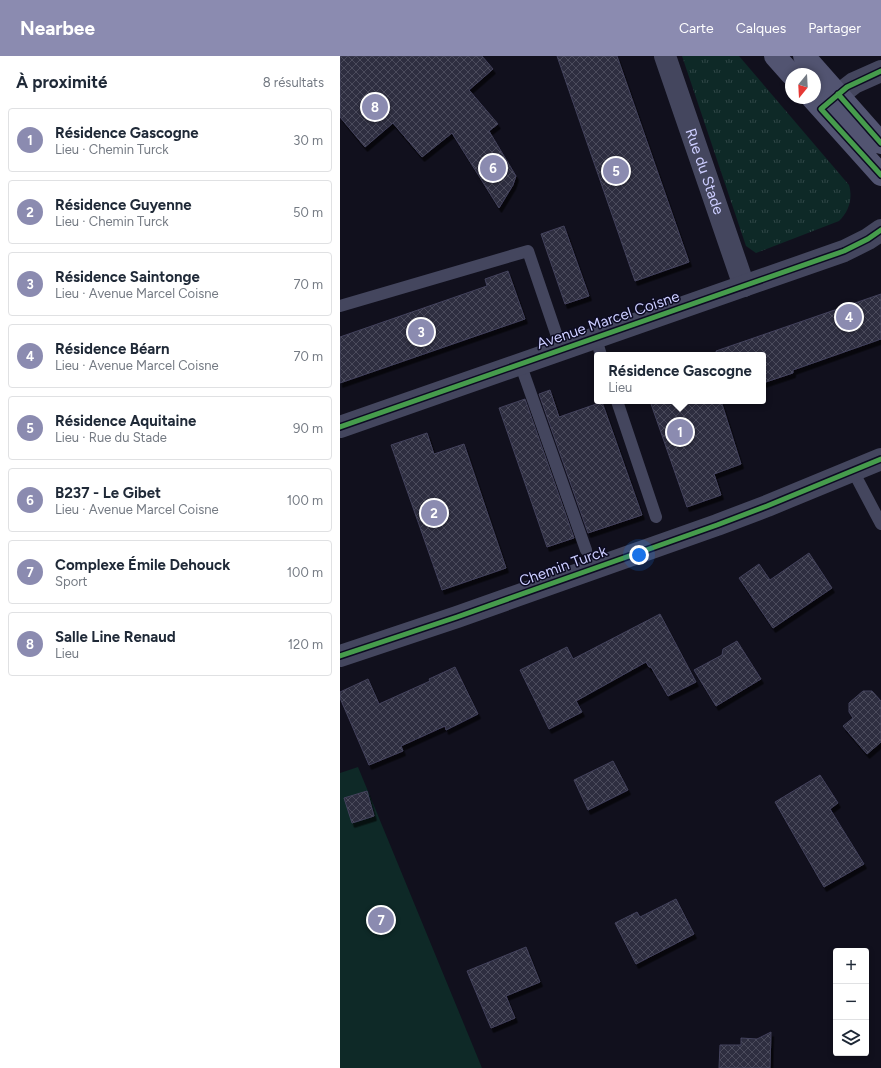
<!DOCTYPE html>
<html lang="fr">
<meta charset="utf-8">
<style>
:root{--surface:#fff;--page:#f2f2f3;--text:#1f2937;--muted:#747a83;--line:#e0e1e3;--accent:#8b8bb0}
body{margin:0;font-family:Figtree,sans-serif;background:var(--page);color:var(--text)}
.controls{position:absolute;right:12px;bottom:12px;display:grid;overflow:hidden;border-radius:4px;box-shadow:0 2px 6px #0003}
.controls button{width:36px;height:36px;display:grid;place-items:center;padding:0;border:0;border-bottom:1px solid var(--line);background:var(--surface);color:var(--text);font:20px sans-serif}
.compass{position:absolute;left:445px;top:12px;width:36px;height:36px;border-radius:50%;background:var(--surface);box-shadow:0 2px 6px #0003;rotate:198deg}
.you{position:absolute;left:299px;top:499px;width:14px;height:14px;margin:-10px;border:3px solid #fff;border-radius:50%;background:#1a73e8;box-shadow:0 0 0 6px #1a73e833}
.badge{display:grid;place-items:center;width:26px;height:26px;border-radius:50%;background:var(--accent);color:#fff;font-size:13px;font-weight:700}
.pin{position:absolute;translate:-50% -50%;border:2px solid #fff;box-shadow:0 1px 4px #0006}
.popup{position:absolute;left:254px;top:296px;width:172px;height:52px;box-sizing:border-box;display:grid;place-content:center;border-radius:4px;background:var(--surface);filter:drop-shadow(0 1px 3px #0005);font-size:13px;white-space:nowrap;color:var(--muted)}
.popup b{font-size:15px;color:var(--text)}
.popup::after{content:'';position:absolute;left:50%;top:100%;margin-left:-8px;border:8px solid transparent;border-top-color:var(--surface)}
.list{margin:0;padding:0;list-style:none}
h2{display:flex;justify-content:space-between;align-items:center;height:52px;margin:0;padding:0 16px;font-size:17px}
h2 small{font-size:13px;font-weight:400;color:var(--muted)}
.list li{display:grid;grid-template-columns:26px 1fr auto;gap:12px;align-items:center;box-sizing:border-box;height:64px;margin:0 8px 8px;padding:0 8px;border:1px solid var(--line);border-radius:4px}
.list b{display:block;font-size:15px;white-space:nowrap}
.list p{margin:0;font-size:13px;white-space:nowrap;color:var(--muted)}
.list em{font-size:13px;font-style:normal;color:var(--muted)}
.icon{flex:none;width:22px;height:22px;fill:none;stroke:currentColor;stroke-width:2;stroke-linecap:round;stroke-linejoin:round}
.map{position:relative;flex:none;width:541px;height:1012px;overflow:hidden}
header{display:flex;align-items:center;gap:24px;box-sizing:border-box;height:56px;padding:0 20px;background:var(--accent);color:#fff}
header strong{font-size:19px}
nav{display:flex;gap:22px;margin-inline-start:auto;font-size:14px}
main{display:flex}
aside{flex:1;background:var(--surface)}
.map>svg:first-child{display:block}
.grass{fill:url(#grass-tufts)}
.pitch{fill:#0e2927}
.building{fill:url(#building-cross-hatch);stroke:#43425c;filter:url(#shadow)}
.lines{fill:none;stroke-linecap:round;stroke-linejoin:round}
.lane{stroke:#44465e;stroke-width:12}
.street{stroke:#44465e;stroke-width:22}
.secondary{stroke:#525471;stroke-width:22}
.cycleway-casing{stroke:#0c0b22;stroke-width:8}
.cycleway{stroke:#469c4c;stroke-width:5}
.labels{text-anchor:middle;stroke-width:3;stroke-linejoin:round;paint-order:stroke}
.street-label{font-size:15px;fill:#cccdff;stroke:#0c0b22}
</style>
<header>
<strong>Nearbee</strong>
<nav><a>Carte</a><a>Calques</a><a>Partager</a></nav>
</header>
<main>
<aside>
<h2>À proximité<small>8 résultats</small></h2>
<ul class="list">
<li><span class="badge">1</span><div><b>Résidence Gascogne</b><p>Lieu · Chemin Turck</p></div><em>30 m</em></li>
<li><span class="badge">2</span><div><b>Résidence Guyenne</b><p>Lieu · Chemin Turck</p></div><em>50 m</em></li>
<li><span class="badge">3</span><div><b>Résidence Saintonge</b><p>Lieu · Avenue Marcel Coisne</p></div><em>70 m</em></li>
<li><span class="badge">4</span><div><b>Résidence Béarn</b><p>Lieu · Avenue Marcel Coisne</p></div><em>70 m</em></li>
<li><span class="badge">5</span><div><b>Résidence Aquitaine</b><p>Lieu · Rue du Stade</p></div><em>90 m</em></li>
<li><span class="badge">6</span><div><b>B237 - Le Gibet</b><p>Lieu · Avenue Marcel Coisne</p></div><em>100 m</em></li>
<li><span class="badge">7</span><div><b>Complexe Émile Dehouck</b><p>Sport</p></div><em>100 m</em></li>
<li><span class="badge">8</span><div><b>Salle Line Renaud</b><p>Lieu</p></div><em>120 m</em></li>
</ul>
</aside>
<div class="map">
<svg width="541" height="1012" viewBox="0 0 541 1012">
<defs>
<pattern id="grass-tufts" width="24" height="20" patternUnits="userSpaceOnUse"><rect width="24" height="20" fill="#0e2927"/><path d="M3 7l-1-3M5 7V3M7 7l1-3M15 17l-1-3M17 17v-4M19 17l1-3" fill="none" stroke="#304747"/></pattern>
<pattern id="building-cross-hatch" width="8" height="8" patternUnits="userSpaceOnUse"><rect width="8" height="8" fill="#2e2e3f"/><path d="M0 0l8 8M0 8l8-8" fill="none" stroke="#4b4b5c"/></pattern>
<filter id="shadow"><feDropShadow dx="2.5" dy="4.5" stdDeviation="0" flood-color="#0009"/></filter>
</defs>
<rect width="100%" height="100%" fill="#11101d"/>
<!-- grass -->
<path class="grass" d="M 342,0 L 399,0 L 509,129 C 513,143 509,155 499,165 L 416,197 L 406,190 Z"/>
<!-- pitch -->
<path class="pitch" d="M 18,711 L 142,1012 L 0,1012 L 0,717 Z"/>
<!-- building -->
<path class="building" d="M 0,0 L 142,0 L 153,13 L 129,34 L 158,68 L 149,75 L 176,120 L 173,129 L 159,152 L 112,77 L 82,101 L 53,67 L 25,91 L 0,61 Z
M 217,0 L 277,0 L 349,206 L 295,225 Z
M 224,170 L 249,240 L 225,248 L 201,178 Z
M 168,215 L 185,263 L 0,327 L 0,281 L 147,230 L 145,223 Z
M 541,238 L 541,283 L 453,314 L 453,317 L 423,327 L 423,299 L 377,299 L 376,295 Z
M 210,334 L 219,361 L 262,346 L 302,459 L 248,477 L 199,338 Z
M 185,343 L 234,482 L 207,491 L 159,352 Z
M 310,345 L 381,345 L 401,408 L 374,418 L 381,439 L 347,451 Z
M 87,377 L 94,398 L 124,388 L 166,512 L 102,534 L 51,389 Z
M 469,497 L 492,532 L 433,572 L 399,522 L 419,508 L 430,524 Z
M 320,558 L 356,626 L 328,640 L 311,611 L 309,611 L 306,606 L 236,645 L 242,656 L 209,673 L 180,614 L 227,591 L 233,603 Z
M 397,585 L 421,623 L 376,650 L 354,614 L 382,599 L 383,593 Z
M 115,611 L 138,658 L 106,674 L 105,670 L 61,690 L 63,695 L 29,709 L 0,642 L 0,636 L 28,623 L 39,648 L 90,625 L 89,623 Z
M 523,635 L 532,635 L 541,645 L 541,686 L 527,698 L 503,670 L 513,662 L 509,656 L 509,647 Z
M 273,705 L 288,734 L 248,754 L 234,724 Z
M 480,719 L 498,747 L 490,753 L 524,808 L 484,831 L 435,746 Z
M 27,735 L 34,760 L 12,767 L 4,742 Z
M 336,843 L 354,878 L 296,908 L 275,867 L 297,856 L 300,861 Z
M 186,891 L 200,926 L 166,940 L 175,962 L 151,972 L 127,915 Z
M 431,976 L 430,1012 L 379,1012 L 380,989 L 401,989 L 401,982 L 417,983 Z"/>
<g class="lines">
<!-- lane -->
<path class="lane" d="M 0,250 L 188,195 L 221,292
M 255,280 L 261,299
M 180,307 L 246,494
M 277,345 L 316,461
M 513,415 L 541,468"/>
<!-- street -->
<g class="street">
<path id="s1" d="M 325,0 L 404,230"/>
<path d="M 483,51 L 514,27 L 541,15"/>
<path d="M 0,371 L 504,195 L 528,183 L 541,174"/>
<path d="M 0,600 L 117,561 L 377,469 L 427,450 L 541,403"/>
</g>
<!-- secondary -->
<path class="secondary" d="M 435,0 L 451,18
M 464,0 L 541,87
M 472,42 L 541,119"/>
<!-- cycleway casing -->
<g class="cycleway-casing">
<path id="cycleway" d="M 541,15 L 507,31 L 481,53 L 541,119
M 498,38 L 541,87
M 0,371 L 504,195 L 528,183 L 541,174
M 0,600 L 117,561 L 377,469 L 427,450 L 541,403"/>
</g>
<!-- cycleway -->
<use href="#cycleway" class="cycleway"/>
</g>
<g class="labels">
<!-- street labels -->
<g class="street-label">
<text dy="5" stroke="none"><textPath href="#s1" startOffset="122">Rue du Stade</textPath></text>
<text transform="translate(268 264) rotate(-19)" y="5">Avenue Marcel Coisne</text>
<text transform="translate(223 510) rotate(-20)" y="5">Chemin Turck</text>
</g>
</g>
</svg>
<div class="controls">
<button>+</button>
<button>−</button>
<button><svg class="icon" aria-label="layers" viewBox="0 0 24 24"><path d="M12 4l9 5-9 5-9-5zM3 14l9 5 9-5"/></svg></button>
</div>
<svg class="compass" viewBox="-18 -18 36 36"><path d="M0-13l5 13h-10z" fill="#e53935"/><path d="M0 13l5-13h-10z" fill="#747a83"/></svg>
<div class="you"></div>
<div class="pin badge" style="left:340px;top:376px">1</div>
<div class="popup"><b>Résidence Gascogne</b>Lieu</div>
<div class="pin badge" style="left:94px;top:457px">2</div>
<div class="pin badge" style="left:81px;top:276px">3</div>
<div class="pin badge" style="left:509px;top:261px">4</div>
<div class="pin badge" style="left:276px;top:115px">5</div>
<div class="pin badge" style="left:153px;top:112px">6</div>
<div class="pin badge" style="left:41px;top:864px">7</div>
<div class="pin badge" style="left:35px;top:51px">8</div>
</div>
</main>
